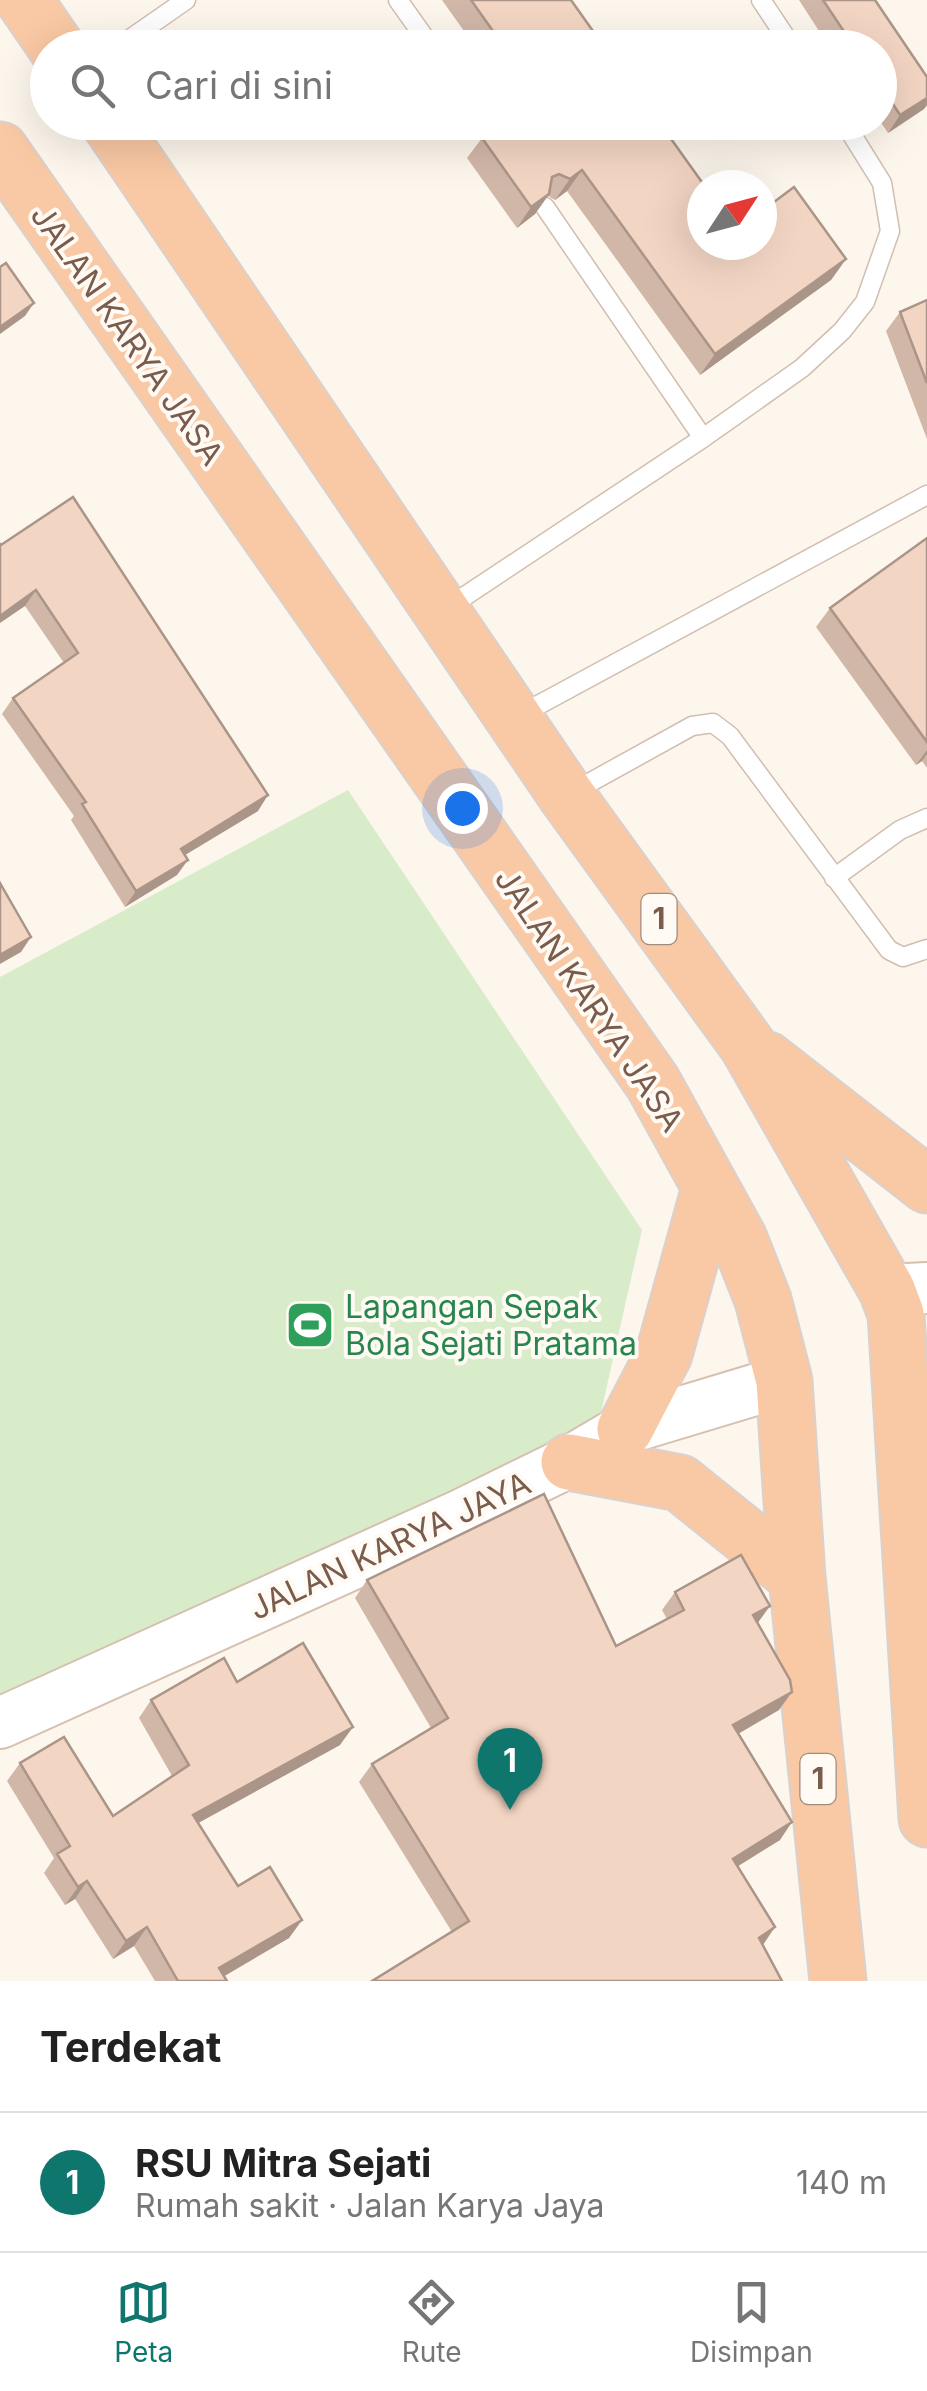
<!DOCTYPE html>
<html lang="id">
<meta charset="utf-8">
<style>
:root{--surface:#fff;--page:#f6f6f6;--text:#222;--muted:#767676;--line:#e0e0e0;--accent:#0f766e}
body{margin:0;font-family:Inter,sans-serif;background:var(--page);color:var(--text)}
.compass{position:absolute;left:687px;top:170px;width:90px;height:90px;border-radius:50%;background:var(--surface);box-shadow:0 10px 40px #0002;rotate:54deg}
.you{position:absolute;left:462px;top:808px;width:35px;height:35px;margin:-25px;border:8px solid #fff;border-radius:50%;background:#1a73e8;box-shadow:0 0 0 15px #1a73e833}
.badge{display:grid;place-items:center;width:65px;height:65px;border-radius:50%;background:var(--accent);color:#fff;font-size:32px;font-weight:700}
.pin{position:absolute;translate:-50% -82px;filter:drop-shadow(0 2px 5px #0008)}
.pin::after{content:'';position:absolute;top:52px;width:35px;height:30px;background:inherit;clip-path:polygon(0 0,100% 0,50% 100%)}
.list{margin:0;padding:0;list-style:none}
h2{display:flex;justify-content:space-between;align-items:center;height:130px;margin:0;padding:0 40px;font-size:42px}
h2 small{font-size:32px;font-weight:400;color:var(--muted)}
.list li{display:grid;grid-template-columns:65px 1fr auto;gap:30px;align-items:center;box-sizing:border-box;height:140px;padding:0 40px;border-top:2px solid var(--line)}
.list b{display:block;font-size:38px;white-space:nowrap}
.list p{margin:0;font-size:32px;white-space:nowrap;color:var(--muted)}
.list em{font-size:32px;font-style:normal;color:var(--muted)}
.icon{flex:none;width:55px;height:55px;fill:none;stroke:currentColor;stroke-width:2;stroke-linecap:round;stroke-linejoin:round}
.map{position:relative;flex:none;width:927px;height:1981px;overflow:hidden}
.search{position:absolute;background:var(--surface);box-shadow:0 10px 40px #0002;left:30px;right:30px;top:30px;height:110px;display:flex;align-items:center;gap:25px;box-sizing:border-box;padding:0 35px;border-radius:55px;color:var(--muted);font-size:38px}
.sheet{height:270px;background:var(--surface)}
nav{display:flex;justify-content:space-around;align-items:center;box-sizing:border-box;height:140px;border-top:2px solid var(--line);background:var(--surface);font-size:28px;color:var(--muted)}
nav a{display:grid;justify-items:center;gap:5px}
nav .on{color:var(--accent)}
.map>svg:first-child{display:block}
.green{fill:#d8ecc9}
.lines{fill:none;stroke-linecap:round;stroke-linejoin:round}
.service-casing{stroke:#d1beb0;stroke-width:21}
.secondary-casing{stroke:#d6c0b0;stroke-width:54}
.trunk-casing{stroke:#dad1cd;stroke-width:59}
.service{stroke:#fff;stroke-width:18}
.secondary{stroke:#fff;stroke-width:50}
.trunk{stroke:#f9c8a4;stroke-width:55}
.wall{fill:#d1b7a8}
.shaded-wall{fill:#aa9588}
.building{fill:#f3d5c3;stroke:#aa9588;stroke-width:2.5}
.labels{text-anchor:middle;stroke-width:8;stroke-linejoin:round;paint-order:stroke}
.shield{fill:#fffaf3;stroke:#a28b7f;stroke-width:2.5}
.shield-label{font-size:30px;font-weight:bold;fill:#7a5c4d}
.street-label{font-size:32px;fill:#7a5c4d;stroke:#fffaf3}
.leisure-label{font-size:32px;fill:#27864d;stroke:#fffaf3;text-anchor:start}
</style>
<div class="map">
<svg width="927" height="1981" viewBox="0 0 927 1981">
<rect width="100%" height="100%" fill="#fdf6ec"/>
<!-- green -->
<path class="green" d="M 348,790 L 642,1230 L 599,1421 L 4,1711 L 0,1703 L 0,977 Z"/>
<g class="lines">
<!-- service casing -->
<g class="service-casing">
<path id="service" d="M 398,0 L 432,48
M 761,0 L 793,48
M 117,48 L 186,0
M 484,122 L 495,138
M 545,207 L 703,438
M 444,610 L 703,438 L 802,368 L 842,331 L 865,302 L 890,231 L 882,183 L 844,122
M 518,716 L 927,495
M 571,793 L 692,726 L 713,723 L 730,736 L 889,950 L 903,957 L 927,949
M 834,878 L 900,830 L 927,818"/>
</g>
<!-- secondary casing -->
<g class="secondary-casing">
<path id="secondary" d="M 887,1290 L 927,1288
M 0,1723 L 463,1514 L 569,1462 L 625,1429 L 784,1381"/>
</g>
<!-- trunk casing -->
<g class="trunk-casing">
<path id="trunk" d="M 24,0 L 57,48
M 109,122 L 566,795 L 748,1046 L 887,1290 L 896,1314 L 927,1819
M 0,150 L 653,1083 L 739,1239 L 763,1300 L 784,1381 L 797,1577 L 838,1981
M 767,1060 L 927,1185
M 625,1429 L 664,1354 L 710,1188
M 569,1462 L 680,1483 L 797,1577"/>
</g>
<!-- service -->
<use href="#service" class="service"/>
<!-- secondary -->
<use href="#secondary" class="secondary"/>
<!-- trunk -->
<use href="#trunk" class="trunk"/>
</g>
<!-- wall -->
<path class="wall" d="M 442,0 L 571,0 L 605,48 L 476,48 Z
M 799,0 L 875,0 L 927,77 L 927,105 L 924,109 L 888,133 L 880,121 L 880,48 L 830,48 Z
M 511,122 L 659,122 L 702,245 L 846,259 L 831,280 L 700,375 L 567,191 L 555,200 L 548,196 L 535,214 L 517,228 L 467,158 L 482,138 L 507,129 Z
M 927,300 L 927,439 L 886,331 L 900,312 Z
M 927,538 L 927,768 L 922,761 L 916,765 L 816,627 L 830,608 Z
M 0,544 L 258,811 L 185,855 L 177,875 L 125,907 L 71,820 L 74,816 L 2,714 L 13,698 L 64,663 L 25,606 Z
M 367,1580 L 616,1646 L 667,1619 L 662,1610 L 675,1592 L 757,1623 L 779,1710 L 738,1733 L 780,1840 L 737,1867 L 452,1932 L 359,1782 L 372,1764 L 431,1728 L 355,1598 Z
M 237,1682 L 340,1745 L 198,1823 L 238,1886 L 302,1920 L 289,1938 L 224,1976 L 227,1981 L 155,1981 L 134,1946 L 113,1959 L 75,1899 L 65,1905 L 44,1873 L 54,1858 L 7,1781 L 20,1763 L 113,1816 L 172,1776 L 139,1718 L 151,1700 Z"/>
<!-- shaded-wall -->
<path class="shaded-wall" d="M 927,98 L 927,105 L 924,109 L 888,133 L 900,115 Z
M 582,170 L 567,191 L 555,200 L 570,179 Z
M 549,194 L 535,214 L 517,228 L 531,207 Z
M 846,259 L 831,280 L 700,375 L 715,354 Z
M 34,303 L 25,316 L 0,334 L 0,327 Z
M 36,590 L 25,606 L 0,623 L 0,616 Z
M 927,750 L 927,754 L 922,761 L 916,765 Z
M 268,795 L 258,811 L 170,864 L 181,849 Z
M 188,860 L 177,875 L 125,907 L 136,891 Z
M 31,937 L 21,952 L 0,964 L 0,955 Z
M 770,1606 L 757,1624 L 753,1615 Z
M 792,1692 L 779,1710 L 721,1744 L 733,1725 Z
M 353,1727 L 340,1745 L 180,1833 L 193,1815 Z
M 792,1822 L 780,1840 L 720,1877 L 733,1859 Z
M 87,1881 L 75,1899 L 65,1905 L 78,1887 Z
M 302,1920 L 289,1938 L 216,1981 L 219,1968 Z
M 147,1927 L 134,1946 L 113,1959 L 126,1941 Z
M 775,1927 L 763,1945 L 759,1938 Z"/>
<!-- building -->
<path class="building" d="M 471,0 L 571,0 L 605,48 L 505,48 Z
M 823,0 L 875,0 L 927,77 L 927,98 L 900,115 L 880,84 L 880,48 L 855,48 Z
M 518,122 L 659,122 L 704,185 L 702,185 L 702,245 L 762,245 L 762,211 L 794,187 L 846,259 L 715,354 L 582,170 L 570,179 L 559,174 L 552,177 L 549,194 L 531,207 L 482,138 L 499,125 L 509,130 L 517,127 Z
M 6,263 L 34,303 L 0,327 L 0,267 Z
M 927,300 L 927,383 L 900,312 Z
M 73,497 L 268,795 L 181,849 L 188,860 L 136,891 L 82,804 L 86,802 L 13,698 L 78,653 L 36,590 L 0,616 L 0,544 L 1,545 Z
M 927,538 L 927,742 L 830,608 Z
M 0,883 L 31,937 L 0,955 Z
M 544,1494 L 616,1646 L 684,1610 L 675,1592 L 741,1555 L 770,1606 L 753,1615 L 790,1680 L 792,1692 L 733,1725 L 792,1822 L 733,1859 L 775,1927 L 759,1938 L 782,1981 L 372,1981 L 469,1921 L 372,1764 L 448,1718 L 367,1580 Z
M 303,1643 L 353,1727 L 193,1815 L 238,1886 L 270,1867 L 302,1920 L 219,1968 L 227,1981 L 178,1981 L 147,1927 L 126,1941 L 87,1881 L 78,1887 L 57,1854 L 70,1846 L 20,1763 L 64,1737 L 113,1816 L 189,1765 L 151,1700 L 224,1658 L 237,1682 Z"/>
<!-- icons -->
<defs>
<g id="stadium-square" transform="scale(2.5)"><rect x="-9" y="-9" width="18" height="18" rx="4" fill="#2e9e5b" stroke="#fffaf3"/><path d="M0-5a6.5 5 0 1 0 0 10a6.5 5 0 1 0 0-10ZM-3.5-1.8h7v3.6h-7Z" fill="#fff"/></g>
</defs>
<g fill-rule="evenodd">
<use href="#stadium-square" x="310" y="1325"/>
</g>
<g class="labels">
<!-- shield labels -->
<g class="shield">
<rect x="641.5" y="894" width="35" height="50" rx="8"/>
<rect x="800.5" y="1754" width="35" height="50" rx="8"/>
</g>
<g class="shield-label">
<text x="659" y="929">1</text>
<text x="818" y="1789">1</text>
</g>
<!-- street labels -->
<g class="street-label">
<text transform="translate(127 335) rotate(55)" y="11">JALAN KARYA JASA</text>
<text transform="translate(589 1000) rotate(56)" y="11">JALAN KARYA JASA</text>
<text transform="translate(390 1546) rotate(-25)" y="11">JALAN KARYA JAYA</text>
</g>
<!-- leisure labels -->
<g class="leisure-label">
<text x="345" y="1318">Lapangan Sepak<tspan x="345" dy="37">Bola Sejati Pratama</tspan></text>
</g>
</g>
</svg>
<svg class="compass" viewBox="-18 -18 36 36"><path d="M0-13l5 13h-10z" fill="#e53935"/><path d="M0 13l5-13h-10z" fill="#767676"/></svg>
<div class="you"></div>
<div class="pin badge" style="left:510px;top:1810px">1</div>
<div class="search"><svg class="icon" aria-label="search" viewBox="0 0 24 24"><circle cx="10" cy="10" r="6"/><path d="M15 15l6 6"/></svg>Cari di sini</div>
</div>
<section class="sheet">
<h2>Terdekat<small></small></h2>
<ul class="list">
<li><span class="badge">1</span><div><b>RSU Mitra Sejati</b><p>Rumah sakit · Jalan Karya Jaya</p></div><em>140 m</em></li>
</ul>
</section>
<nav>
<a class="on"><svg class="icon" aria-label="map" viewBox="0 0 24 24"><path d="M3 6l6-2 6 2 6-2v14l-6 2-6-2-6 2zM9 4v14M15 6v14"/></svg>Peta</a>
<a><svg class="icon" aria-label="directions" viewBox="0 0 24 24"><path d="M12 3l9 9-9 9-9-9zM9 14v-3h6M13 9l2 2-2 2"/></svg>Rute</a>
<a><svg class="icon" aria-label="saved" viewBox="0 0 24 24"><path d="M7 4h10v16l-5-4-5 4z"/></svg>Disimpan</a>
</nav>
